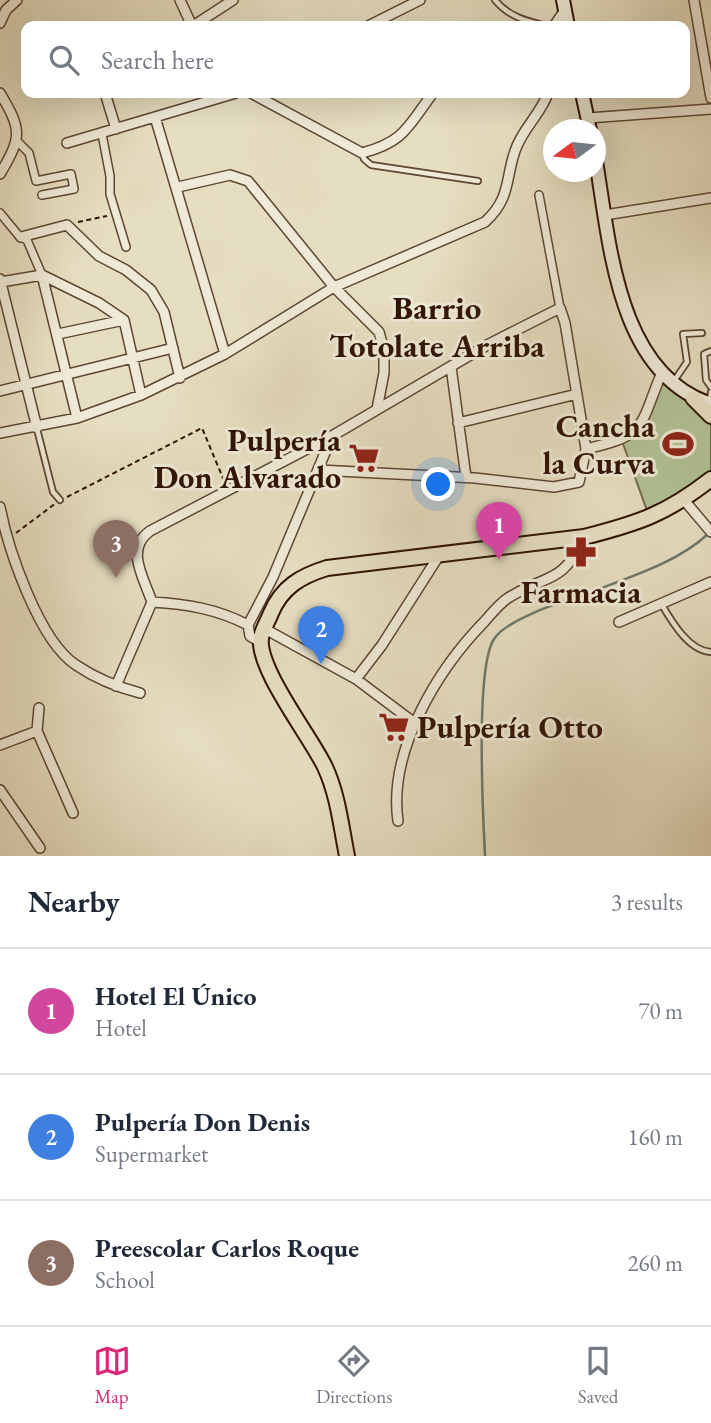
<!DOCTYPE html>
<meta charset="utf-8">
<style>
:root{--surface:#fff;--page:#f2f2f3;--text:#1f2937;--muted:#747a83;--line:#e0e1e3;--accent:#db2777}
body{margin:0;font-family:"EB Garamond",serif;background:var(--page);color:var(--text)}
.compass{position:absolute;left:543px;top:119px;width:63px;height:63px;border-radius:50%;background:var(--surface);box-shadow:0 7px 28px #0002;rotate:255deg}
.you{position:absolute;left:439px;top:485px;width:24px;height:24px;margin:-18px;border:5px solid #fff;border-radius:50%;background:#1a73e8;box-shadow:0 0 0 10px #1a73e833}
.badge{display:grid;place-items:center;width:46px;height:46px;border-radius:50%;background:var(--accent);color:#fff;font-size:23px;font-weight:700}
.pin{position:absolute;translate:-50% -58px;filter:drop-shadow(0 2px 4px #0008)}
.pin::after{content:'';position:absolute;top:37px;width:24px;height:21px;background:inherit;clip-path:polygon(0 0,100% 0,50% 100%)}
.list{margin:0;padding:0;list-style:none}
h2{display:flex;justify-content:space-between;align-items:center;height:91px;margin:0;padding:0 28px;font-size:30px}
h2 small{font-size:23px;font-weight:400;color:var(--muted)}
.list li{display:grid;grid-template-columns:46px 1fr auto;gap:21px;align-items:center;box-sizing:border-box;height:126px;padding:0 28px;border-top:2px solid var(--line)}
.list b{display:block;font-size:26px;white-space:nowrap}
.list p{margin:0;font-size:23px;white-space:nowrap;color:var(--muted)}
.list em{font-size:23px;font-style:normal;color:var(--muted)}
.icon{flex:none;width:38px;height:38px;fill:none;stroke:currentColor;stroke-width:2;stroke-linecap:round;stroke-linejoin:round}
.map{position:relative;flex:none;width:711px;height:856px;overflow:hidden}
.search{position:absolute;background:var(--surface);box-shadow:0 7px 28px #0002;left:21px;right:21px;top:21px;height:77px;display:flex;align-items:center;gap:18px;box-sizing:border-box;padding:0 24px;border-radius:14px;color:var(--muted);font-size:26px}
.sheet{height:469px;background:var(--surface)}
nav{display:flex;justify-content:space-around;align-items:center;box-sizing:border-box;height:98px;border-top:2px solid var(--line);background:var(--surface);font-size:19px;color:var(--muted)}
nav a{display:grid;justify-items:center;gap:4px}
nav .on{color:var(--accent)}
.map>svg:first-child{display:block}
.green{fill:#b1c296;stroke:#706a4d;stroke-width:2}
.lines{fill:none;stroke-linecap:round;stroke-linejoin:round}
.stream{stroke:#6e786a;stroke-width:2.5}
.service-casing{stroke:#5e4633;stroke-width:8}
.pedestrian-casing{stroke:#5e4633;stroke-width:10}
.minor-casing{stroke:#5e4633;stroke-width:12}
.secondary-casing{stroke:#301304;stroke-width:16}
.primary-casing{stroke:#301304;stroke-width:18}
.path{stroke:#301304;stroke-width:2;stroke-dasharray:5 3.5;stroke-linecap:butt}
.service{stroke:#efead7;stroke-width:4.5}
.pedestrian{stroke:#efead7;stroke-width:7}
.minor{stroke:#efead7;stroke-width:9}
.secondary{stroke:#efead7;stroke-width:12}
.primary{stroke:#e6dec1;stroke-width:14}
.labels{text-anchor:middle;stroke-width:6;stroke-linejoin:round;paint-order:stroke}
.poi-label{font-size:32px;font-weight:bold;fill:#301304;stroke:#efead7;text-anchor:end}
.neighbourhood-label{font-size:33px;font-weight:bold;fill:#301304;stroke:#efead7}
</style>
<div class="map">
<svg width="711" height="856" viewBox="0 0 711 856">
<rect width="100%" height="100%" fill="#e6dec1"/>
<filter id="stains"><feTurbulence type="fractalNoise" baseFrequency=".00286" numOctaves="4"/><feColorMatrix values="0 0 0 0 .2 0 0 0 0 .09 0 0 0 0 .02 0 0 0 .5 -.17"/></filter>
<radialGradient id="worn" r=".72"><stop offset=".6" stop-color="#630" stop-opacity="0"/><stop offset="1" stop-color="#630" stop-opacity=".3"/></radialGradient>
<!-- green -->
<path class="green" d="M 662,372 L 711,416 L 711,479 L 650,519 L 622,441 L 637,431 Z"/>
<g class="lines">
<!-- stream -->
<path class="stream" d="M 485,856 C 483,816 475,668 494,639 C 508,617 574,598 599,589 C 636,575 679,561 708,534"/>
<!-- service casing -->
<g class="service-casing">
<path id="service" d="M 495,0 C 509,17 526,21 547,26
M 362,153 L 364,159 L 371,165 L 478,181
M 711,351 L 704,354 L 706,380 L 711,387
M 674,381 L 687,362 L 683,334 L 702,333
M 710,402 L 711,392
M 37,429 L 53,492 L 60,500
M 662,605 C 672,622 689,651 711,652"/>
</g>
<!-- pedestrian casing -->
<g class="pedestrian-casing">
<path id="pedestrian" d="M 102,134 L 110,176 L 110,194 L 126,247
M 18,142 L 29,153 L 36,181 L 71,174 L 74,189 L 42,195
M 539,195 L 560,308
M 0,213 L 19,236 L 27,240 L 42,275"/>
</g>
<!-- minor casing -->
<g class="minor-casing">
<path id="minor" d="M 180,0 L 192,26
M 694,0 L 711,98
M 0,23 L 6,10 L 17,0
M 193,26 L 233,0
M 368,26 L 420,0
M 554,26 L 565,10
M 0,93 C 22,130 22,137 0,174
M 105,93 L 116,129
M 251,93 L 362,153 C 405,142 408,126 433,93
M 155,117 L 225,354
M 588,118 L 711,109
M 67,143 L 236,93
M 178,187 L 230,175 L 248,181 L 334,287 L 379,332 L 384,350 L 384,373 L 377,409
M 605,215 L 711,198
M 21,237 L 67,225 L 99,256 L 126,270 L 151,290 L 164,312 L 180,378
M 42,275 L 77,418
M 0,279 L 37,428
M 1,282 L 42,275 L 99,303 L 124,320 L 141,395
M 58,334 L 124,320
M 451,367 L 466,477
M 0,391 L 173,348
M 458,423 L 577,394
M 0,433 L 77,418 L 141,395 L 225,354 L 334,287 L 485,222 C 511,198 505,180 515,151 C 522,129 541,114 548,93
M 586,449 C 648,435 639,427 662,372
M 684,500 L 711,532
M 0,507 C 8,549 39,641 76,665 C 95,678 117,687 140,693
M 152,602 C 143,576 125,549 150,531 L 332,436 L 489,344 L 560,308 L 565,323 L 586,449 L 579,482 L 554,487 L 475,478 L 319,470
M 619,622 L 711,582
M 248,625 L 273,577 L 332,436
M 265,629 L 356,679 L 382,645 L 440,554
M 356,679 L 416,724
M 116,686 L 152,602 C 187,604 217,609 248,625 L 250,636 L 262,643
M 39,708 L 37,731 L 73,813
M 0,745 L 37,731
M 0,790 L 40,848
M 398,821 C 388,751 437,670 485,621 C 492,613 499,604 508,598 C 547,573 562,586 584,537"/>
</g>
<!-- secondary casing -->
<g class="secondary-casing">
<path id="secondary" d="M 563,0 L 568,26
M 582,93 L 590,130
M 596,161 C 610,244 617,373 711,404"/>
</g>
<!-- primary casing -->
<g class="primary-casing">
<path id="primary" d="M 693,398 L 711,416
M 347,856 C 341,826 338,795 325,767 C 311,737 257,669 261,638 C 262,630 268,621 271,613 C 282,587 301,576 327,568 L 584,537 C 639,523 666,514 711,479"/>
</g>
<!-- path -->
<path class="path" d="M 78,222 L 107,216
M 67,497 L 202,428 L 225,483
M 16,533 L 56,503"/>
<!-- service -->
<use href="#service" class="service"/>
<!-- pedestrian -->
<use href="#pedestrian" class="pedestrian"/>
<!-- minor -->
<use href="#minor" class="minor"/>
<!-- secondary -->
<use href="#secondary" class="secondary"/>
<!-- primary -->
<use href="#primary" class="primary"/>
</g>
<!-- icons -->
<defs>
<g id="stadium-bare" transform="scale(2.415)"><path d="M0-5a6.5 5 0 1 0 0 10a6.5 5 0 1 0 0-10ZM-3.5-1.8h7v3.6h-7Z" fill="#8f2418" stroke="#efead7" stroke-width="2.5" paint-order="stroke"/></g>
<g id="supermarket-bare" transform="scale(2.415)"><path d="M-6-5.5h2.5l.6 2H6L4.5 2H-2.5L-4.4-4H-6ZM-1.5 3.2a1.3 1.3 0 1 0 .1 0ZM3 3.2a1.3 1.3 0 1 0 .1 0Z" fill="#8f2418" stroke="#efead7" stroke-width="2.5" paint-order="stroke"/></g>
<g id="pharmacy-bare" transform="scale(2.415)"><path d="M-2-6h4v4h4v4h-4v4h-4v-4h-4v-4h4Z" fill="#8f2418" stroke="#efead7" stroke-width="2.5" paint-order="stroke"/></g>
</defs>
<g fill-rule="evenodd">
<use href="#stadium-bare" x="678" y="444"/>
<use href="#supermarket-bare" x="364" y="458"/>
<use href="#pharmacy-bare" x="581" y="552"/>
<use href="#supermarket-bare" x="394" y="727"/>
</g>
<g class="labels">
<!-- poi labels -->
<g class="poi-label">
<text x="655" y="437">Cancha<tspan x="655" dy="37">la Curva</tspan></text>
<text x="341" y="451">Pulpería<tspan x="341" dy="37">Don Alvarado</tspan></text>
<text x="581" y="603" text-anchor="middle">Farmacia</text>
<text x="417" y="738" text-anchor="start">Pulpería Otto</text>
</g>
<!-- neighbourhood labels -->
<g class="neighbourhood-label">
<text x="437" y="319">Barrio<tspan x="437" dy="38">Totolate Arriba</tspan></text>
</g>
</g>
<rect width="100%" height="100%" filter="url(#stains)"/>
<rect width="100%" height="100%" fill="url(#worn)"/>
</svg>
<svg class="compass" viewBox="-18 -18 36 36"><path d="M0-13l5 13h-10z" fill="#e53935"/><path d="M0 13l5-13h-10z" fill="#747a83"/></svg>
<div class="you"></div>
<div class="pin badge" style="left:499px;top:560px;background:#d1479c">1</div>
<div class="pin badge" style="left:321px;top:664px;background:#3f7fe0">2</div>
<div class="pin badge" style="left:116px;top:578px;background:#8d6e63">3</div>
<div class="search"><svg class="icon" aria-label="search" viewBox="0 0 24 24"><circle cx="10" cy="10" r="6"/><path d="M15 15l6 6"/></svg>Search here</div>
</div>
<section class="sheet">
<h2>Nearby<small>3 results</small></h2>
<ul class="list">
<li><span class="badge" style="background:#d1479c">1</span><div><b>Hotel El Único</b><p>Hotel</p></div><em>70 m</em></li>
<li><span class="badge" style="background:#3f7fe0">2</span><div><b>Pulpería Don Denis</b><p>Supermarket</p></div><em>160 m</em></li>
<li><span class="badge" style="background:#8d6e63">3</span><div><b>Preescolar Carlos Roque</b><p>School</p></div><em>260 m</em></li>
</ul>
</section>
<nav>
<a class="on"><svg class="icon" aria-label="map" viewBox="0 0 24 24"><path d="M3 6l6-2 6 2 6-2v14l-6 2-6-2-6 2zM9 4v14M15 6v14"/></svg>Map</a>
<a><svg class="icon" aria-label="directions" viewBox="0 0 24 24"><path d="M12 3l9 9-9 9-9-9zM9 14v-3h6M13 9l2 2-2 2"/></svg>Directions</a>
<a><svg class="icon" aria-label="saved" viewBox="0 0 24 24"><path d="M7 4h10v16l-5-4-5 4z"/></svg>Saved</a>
</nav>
